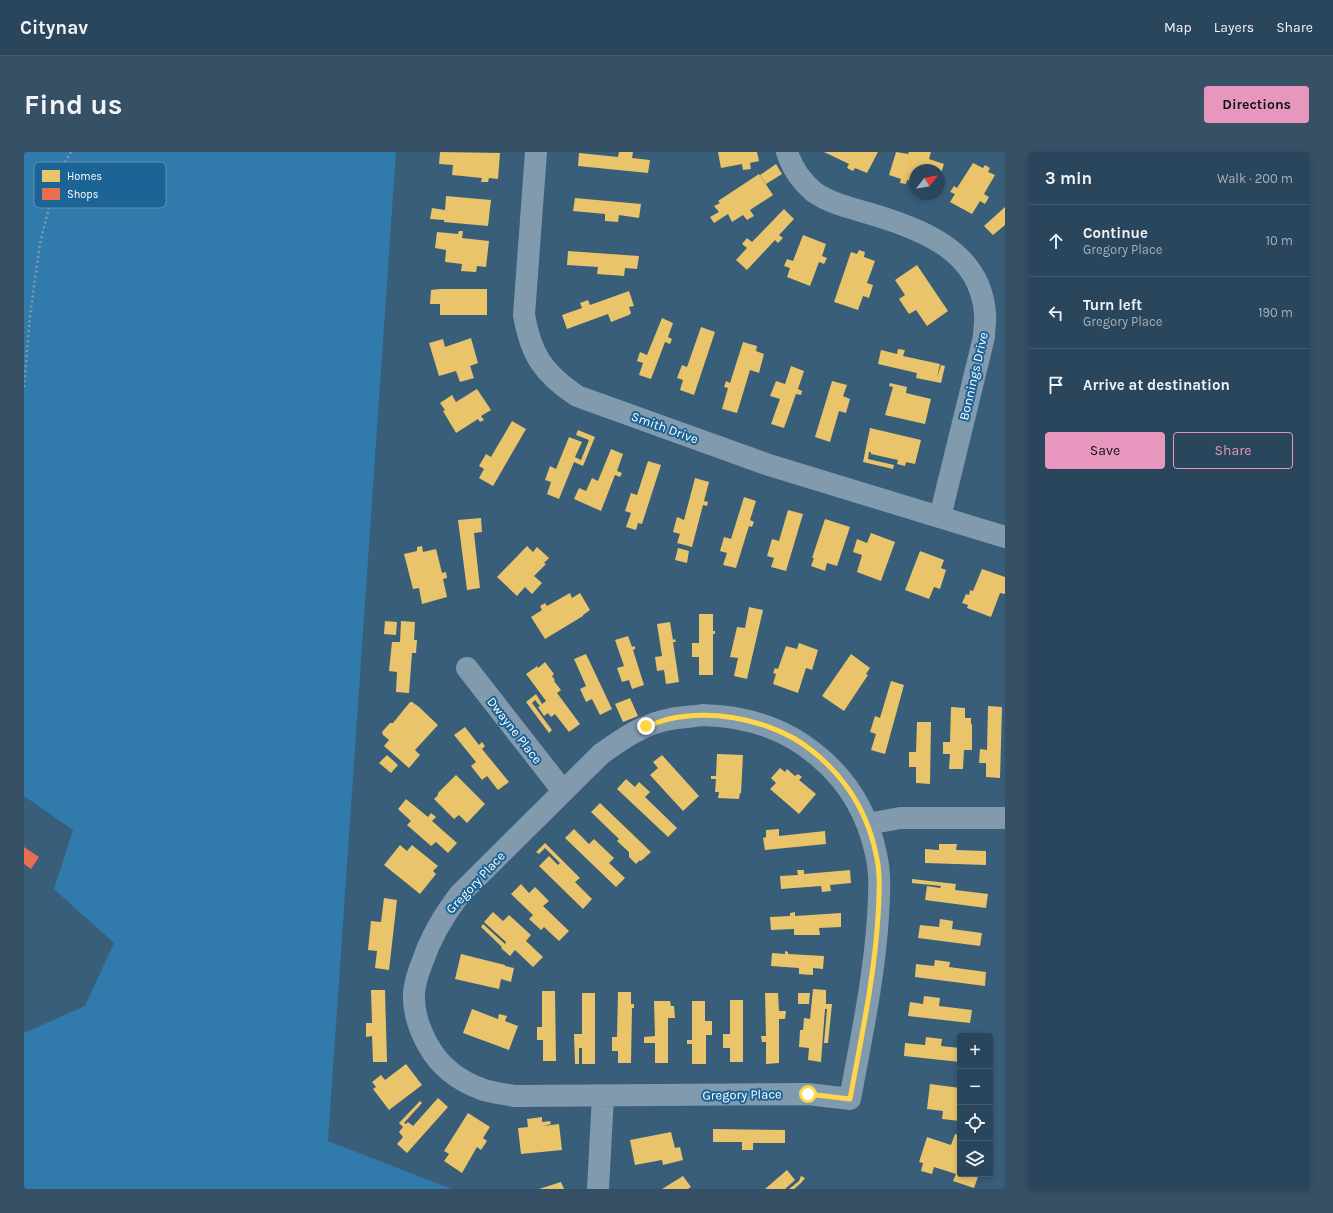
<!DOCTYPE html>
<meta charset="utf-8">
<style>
:root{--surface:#2a465c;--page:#365065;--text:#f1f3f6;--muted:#a5b1bb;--line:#465e72;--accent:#e797bd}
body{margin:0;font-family:Karla,sans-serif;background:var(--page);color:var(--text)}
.controls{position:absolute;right:12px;bottom:12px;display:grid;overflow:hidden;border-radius:4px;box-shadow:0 2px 6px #0003}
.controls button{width:36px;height:36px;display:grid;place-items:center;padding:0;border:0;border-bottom:1px solid var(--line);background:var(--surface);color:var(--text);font:20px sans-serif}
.compass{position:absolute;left:885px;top:12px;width:36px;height:36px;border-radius:50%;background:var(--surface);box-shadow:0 2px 6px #0003;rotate:59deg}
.stop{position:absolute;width:12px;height:12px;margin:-9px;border:3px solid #ffd54a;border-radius:50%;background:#fff}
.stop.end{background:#ffd54a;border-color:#fff;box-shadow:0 1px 4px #0008}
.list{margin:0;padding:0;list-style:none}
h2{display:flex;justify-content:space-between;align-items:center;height:52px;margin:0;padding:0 16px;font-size:17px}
h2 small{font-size:13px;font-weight:400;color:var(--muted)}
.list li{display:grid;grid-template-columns:26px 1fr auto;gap:12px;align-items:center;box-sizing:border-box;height:72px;padding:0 16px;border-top:1px solid var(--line)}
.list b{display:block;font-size:15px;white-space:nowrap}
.list p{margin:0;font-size:13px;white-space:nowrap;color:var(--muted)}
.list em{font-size:13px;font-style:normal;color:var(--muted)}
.actions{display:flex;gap:8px;padding:12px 16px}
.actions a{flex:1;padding:9px 0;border:1px solid var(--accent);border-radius:4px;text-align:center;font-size:14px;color:var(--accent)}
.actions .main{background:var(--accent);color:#111}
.icon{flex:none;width:22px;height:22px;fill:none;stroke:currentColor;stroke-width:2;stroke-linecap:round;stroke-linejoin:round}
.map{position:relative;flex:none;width:981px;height:1037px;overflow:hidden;border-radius:4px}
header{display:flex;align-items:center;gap:24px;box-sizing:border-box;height:56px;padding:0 20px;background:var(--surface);border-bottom:1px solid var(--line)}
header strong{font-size:19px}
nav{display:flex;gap:22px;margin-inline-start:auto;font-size:14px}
.intro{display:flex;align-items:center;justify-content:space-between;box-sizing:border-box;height:96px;padding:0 24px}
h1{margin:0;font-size:28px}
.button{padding:10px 18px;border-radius:4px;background:var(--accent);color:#111;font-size:14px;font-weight:700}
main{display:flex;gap:24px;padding:0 24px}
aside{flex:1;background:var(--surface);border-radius:4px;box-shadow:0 2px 6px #0003}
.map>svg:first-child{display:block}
.green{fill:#317aac}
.homes{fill:#e9c46a}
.shops{fill:#e76f51}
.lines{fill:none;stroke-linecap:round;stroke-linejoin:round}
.path{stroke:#819aad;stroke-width:2.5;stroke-dasharray:2 3;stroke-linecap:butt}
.minor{stroke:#819aad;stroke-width:22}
.route{stroke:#ffd54a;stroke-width:5}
.labels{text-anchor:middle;stroke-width:4;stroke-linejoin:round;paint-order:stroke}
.street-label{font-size:13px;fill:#fff;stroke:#1c6396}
.key{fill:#1c6396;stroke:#6092b6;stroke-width:1}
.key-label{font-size:11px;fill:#fff}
</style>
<header>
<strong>Citynav</strong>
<nav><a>Map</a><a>Layers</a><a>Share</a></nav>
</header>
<div class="intro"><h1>Find us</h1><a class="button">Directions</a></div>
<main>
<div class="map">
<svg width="981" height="1037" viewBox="0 0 981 1037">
<rect width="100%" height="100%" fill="#385e7a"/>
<!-- green -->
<path class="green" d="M 0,0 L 372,0 L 304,989 L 428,1037 L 0,1037 L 0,881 L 61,854 L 90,791 L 30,737 L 49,678 L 0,644 Z"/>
<!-- homes -->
<path class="homes" d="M 416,0 L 476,1 L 474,27 L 465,26 L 464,30 L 457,30 L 458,26 L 428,23 L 429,13 L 415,12 Z
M 595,0 L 609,0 L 608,6 L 626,8 L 624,21 L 554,14 L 555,1 L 594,5 Z
M 694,0 L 733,0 L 735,9 L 726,11 L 727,17 L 719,18 L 718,12 L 697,16 Z
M 800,0 L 854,0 L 843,21 L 831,16 L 829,19 L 823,16 L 825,12 Z
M 872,0 L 884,2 L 885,0 L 907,0 L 905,7 L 920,12 L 915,27 L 915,18 L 891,18 L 891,30 L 883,28 L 882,32 L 876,31 L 877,27 L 865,23 Z
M 949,11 L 959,16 L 961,13 L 966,16 L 964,20 L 971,23 L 960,42 L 965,45 L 961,52 L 956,49 L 948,62 L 926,50 L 931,42 L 926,40 L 930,34 L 933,36 Z
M 752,12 L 758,22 L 742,32 L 736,23 Z
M 735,22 L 749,43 L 726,58 L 730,64 L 723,68 L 719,63 L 708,70 L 704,62 L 690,71 L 686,65 L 695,60 L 690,54 L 696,51 L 694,49 Z
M 422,44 L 467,48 L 464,74 L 420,70 L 420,68 L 406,67 L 408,56 L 421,58 Z
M 551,46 L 617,52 L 615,66 L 595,63 L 594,70 L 581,69 L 581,62 L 549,59 Z
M 981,55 L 981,73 L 969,83 L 960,74 Z
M 760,57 L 770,67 L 755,83 L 759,86 L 754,91 L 751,88 L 723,118 L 712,108 L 723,96 L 718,92 L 723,86 L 728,90 Z
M 435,79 L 439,79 L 438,86 L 465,89 L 462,115 L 453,114 L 452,120 L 437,119 L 438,112 L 421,110 L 422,98 L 411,96 L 413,80 L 434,82 Z
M 779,83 L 802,92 L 798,104 L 803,106 L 800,112 L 795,110 L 786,134 L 763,125 L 766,116 L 760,114 L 763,107 L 769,109 Z
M 835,98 L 841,100 L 840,105 L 851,109 L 843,131 L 849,133 L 845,146 L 839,144 L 834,158 L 810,150 L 827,100 L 833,102 Z
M 544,99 L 615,104 L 613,117 L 601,116 L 600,124 L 573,122 L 574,115 L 543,113 Z
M 893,113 L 924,159 L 903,174 L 892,158 L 885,162 L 875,147 L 881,143 L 871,128 Z
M 416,137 L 463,137 L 463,163 L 416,163 L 416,152 L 406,152 L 407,138 Z
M 605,139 L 610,154 L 605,155 L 607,161 L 605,163 L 587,170 L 584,162 L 543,177 L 538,163 L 558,156 L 556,151 L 564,148 L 566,153 Z
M 638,166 L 649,171 L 644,185 L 648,187 L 646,192 L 641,190 L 627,227 L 615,223 L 619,211 L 613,209 L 616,200 L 623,203 Z
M 677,175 L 691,180 L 670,243 L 656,238 L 659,228 L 653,226 L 658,213 L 663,215 Z
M 447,186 L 454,211 L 446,214 L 450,226 L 436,230 L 432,219 L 415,224 L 405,191 L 419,187 L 421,195 Z
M 719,190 L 733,194 L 732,199 L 740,202 L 735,221 L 726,218 L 713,261 L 698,257 L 704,236 L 700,235 L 702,229 L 706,231 Z
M 874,197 L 881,198 L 879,204 L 916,212 L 913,226 L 917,213 L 921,214 L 917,231 L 892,226 L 893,221 L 854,212 L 857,198 L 873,202 Z
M 767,214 L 780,219 L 774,237 L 778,239 L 777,243 L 772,242 L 760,276 L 747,272 L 756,247 L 746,244 L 752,229 L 761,232 Z
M 808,229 L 823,233 L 819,244 L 826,247 L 822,261 L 815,259 L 806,290 L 791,285 Z
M 866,231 L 883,235 L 882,241 L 907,247 L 901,272 L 861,263 L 869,235 L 865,234 Z
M 453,237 L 467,258 L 457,264 L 460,268 L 456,270 L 454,267 L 432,281 L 419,259 L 421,258 L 416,251 L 428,243 L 432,250 Z
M 488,269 L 502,277 L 469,334 L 455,326 L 460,317 L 455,314 L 462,302 L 467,305 Z
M 846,276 L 897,288 L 891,312 L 882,310 L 881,314 L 873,312 L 874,308 L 847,302 L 847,300 L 845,300 L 844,307 L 870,313 L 869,317 L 839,310 Z
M 554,278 L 571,285 L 559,314 L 550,310 L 535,347 L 523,342 L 527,330 L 521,328 L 526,314 L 532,317 L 545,285 L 558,290 L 551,305 L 557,308 L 565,288 L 552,283 Z
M 587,297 L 599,302 L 593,319 L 598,321 L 596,325 L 591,323 L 577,359 L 550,347 L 555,336 L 562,339 L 568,326 L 574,329 Z
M 624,309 L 637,313 L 618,372 L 614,371 L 612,378 L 602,375 L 607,361 L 601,359 L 607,341 L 613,343 Z
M 671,326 L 685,330 L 680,349 L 684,350 L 683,354 L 679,353 L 668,395 L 653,391 L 656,382 L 649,380 L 653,365 L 660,368 Z
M 720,345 L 732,349 L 726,368 L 730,370 L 728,375 L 725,374 L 712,416 L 699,413 L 703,401 L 696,399 L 700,385 L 707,387 Z
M 764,358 L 779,362 L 762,419 L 747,415 L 750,406 L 743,404 L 748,387 L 755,389 Z
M 457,366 L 458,380 L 450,381 L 456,436 L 443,438 L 434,368 Z
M 801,367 L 826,375 L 813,414 L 803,411 L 801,419 L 787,414 L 790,406 L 788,406 Z
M 847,381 L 871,390 L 857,429 L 833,420 L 838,403 L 829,400 L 833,387 L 843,391 Z
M 398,394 L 399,400 L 412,397 L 418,421 L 422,420 L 423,426 L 419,427 L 423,445 L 398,452 L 395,436 L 389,437 L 380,402 L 393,399 L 393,395 Z
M 503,394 L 509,400 L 513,395 L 525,406 L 520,411 L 522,412 L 510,424 L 518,431 L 508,442 L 501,435 L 493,444 L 473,425 Z
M 654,396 L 665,399 L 663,411 L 651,408 Z
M 896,399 L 920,408 L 917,416 L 922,418 L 916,437 L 910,435 L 905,447 L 881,438 Z
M 958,417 L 981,425 L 981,442 L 976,441 L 967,465 L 943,456 L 944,453 L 938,451 L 942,442 L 945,443 L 946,438 L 949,439 Z
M 546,441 L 548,446 L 556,441 L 566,458 L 559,463 L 559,464 L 521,487 L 507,465 L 518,458 L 516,454 L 521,451 L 523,454 Z
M 725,455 L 739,458 L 723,527 L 710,524 L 714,506 L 706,505 L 713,475 L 721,476 Z
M 675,462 L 689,462 L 689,479 L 691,479 L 691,482 L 689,482 L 689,523 L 675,523 L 675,505 L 668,505 L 668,491 L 675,491 Z
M 361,469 L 373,470 L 372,483 L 360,482 Z
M 377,469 L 391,470 L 390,488 L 393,488 L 392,501 L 388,501 L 385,541 L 372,540 L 373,520 L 365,519 L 368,490 L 376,490 Z
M 646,470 L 649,488 L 651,487 L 652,490 L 649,490 L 655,530 L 642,532 L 640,518 L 633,519 L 631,505 L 638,504 L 633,472 Z
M 604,484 L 608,495 L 611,494 L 611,497 L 609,498 L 620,533 L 608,537 L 605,528 L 598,530 L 593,516 L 600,514 L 591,488 Z
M 775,491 L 794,498 L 788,518 L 782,516 L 774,541 L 749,532 L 752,522 L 749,521 L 751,516 L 754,517 L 762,494 L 773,497 Z
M 562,502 L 588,557 L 576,563 L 568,547 L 562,550 L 556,537 L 562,534 L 550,507 Z
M 827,502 L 846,516 L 842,522 L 844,523 L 820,559 L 798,544 Z
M 521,510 L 530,522 L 528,524 L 531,528 L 530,529 L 537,538 L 533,541 L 556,572 L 545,580 L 531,562 L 527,565 L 524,561 L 520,564 L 514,555 L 516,554 L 511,548 L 508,551 L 528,578 L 525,581 L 502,550 L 512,542 L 518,552 L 522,549 L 502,522 L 512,515 L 513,514 L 514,516 Z
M 867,529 L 880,533 L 861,602 L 847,598 L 852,582 L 846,580 L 851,564 L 856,566 Z
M 606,546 L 614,564 L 599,570 L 591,552 Z
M 386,550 L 388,550 L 395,555 L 414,573 L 391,598 L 396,603 L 385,616 L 360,594 L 365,588 L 359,583 L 358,580 L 366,571 L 369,571 Z
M 964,554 L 978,555 L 976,626 L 962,625 L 962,611 L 955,611 L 956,597 L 963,598 Z
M 927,555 L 941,556 L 941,566 L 947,566 L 947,572 L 948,572 L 948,598 L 940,598 L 939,617 L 925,617 L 926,602 L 919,602 L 919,590 L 926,590 Z
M 893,570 L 907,570 L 906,632 L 892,631 L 892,615 L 885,615 L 885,600 L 892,600 Z
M 441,575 L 455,593 L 458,590 L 461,594 L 458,597 L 485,630 L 474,638 L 463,624 L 458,628 L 447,614 L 452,610 L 430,583 Z
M 693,602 L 719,603 L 717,641 L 716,641 L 715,647 L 694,646 L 695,640 L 691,640 L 692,627 L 687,627 L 687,624 L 692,624 Z
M 363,603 L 374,613 L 367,621 L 355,611 Z
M 638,603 L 675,644 L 659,659 L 626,623 L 634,616 L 629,610 Z
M 756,616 L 761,620 L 763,617 L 771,624 L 774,622 L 778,625 L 775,628 L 792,642 L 775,662 L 746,637 L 752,631 L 747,626 Z
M 432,623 L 461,652 L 443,671 L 435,663 L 430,667 L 410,647 L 414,643 L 414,641 Z
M 602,627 L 611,635 L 615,630 L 626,640 L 621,645 L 653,676 L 644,685 L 593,637 Z
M 382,647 L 404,665 L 407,661 L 412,665 L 408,669 L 433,691 L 424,701 L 412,690 L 407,694 L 383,673 L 387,669 L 374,657 Z
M 576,651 L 627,700 L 617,709 L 616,708 L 612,712 L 605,705 L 605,700 L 593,689 L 595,687 L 567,660 Z
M 550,677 L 565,692 L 570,687 L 590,706 L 585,711 L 601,726 L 592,735 L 541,686 Z
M 755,677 L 755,684 L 801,679 L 802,692 L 741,698 L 739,686 L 742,685 L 742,678 Z
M 521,691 L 556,726 L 551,730 L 568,747 L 559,757 L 515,714 L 525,704 L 534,713 L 536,711 L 521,696 L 515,702 L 512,700 Z
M 915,692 L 933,692 L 932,698 L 962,699 L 962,713 L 901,711 L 901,697 L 915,698 Z
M 376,693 L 383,699 L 388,693 L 414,714 L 409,719 L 412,722 L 396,742 L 360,713 Z
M 773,718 L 780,718 L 780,722 L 826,718 L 827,731 L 806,733 L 807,739 L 798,740 L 797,734 L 757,737 L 756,724 L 774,723 Z
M 888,727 L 932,732 L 931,738 L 964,742 L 962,756 L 901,748 L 903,734 L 916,736 L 917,734 L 888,731 Z
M 497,732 L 505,741 L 511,735 L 525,749 L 519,754 L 545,779 L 535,789 L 520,775 L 517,778 L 505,767 L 509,763 L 487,742 Z
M 360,746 L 373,748 L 365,818 L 351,816 L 353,799 L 344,798 L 347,769 L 357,770 Z
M 469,760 L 479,769 L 485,763 L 507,783 L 502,789 L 519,805 L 509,815 L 491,798 L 486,804 L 477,796 L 478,795 L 457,775 L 459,772 L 481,792 L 482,790 L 460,770 Z
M 771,760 L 771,764 L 817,761 L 817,775 L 795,776 L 796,783 L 770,783 L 770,777 L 747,778 L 746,765 L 766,764 L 766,761 Z
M 916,767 L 929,769 L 928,777 L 958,781 L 956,794 L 894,786 L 896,773 L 915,775 Z
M 761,799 L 764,800 L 764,802 L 800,804 L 799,817 L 789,816 L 789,823 L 775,822 L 775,816 L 747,814 L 748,801 L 761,802 Z
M 437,802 L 481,813 L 481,814 L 490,816 L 487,830 L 477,827 L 475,837 L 431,827 Z
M 911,808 L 926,810 L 925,815 L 962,820 L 961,834 L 891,825 L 892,812 L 910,814 Z
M 789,837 L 802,838 L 802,852 L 808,852 L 804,891 L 800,891 L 803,857 L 801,857 L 797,910 L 784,908 L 785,896 L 775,895 L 776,878 L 779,878 L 780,866 L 786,867 Z
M 347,838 L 361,838 L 363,910 L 349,910 L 348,884 L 342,885 L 342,871 L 348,871 Z
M 518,839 L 531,839 L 532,909 L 519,909 L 519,888 L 513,888 L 513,875 L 518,875 Z
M 594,840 L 607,840 L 607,852 L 610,852 L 610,856 L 608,856 L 607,911 L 594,911 L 594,899 L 588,899 L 588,885 L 593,885 Z
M 558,841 L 571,841 L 571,912 L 558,912 L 558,896 L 555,896 L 555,912 L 551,912 L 550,882 L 558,882 Z
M 741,841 L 754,841 L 755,859 L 762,859 L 761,867 L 755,867 L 755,911 L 742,912 L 742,890 L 738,890 L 737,884 L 742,884 Z
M 774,841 L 786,841 L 785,852 L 774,852 Z
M 900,844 L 916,846 L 915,854 L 948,858 L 946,871 L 884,864 L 886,850 L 899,852 Z
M 706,848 L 719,848 L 719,910 L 706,910 L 706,896 L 699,896 L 699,882 L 706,882 Z
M 630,849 L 646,849 L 647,854 L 650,854 L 651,866 L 644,866 L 644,911 L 631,911 L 631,891 L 620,891 L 620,885 L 631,884 Z
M 668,849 L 681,849 L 681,869 L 688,869 L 688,883 L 682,883 L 682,912 L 668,912 L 668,892 L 663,892 L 663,888 L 668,888 Z
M 448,857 L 474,867 L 475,862 L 483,864 L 481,869 L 494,874 L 485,898 L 439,881 Z
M 902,885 L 918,887 L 917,894 L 936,896 L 936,910 L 880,904 L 881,891 L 901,893 Z
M 382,912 L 398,933 L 365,958 L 349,937 L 352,935 L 348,930 L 357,923 L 361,928 Z
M 906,932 L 936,936 L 936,969 L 918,967 L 919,959 L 903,957 Z
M 414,946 L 424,955 L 383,1001 L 373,992 L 379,985 L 375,980 L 379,975 L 375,971 L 396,949 L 398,951 L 380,971 L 382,972 L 384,970 L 389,974 Z
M 444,961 L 466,975 L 459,986 L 463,989 L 457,998 L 453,995 L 438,1021 L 420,1009 L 425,1002 L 420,999 Z
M 518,965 L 518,970 L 526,969 L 527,972 L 519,974 L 535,972 L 538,998 L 497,1002 L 494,976 L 504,975 L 503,967 Z
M 689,977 L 761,978 L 761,991 L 729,991 L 729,998 L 718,998 L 718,990 L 689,990 Z
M 647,980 L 651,996 L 656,995 L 659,1008 L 639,1013 L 638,1008 L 611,1013 L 606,988 Z
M 931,982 L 936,983 L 936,1022 L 955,1022 L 950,1036 L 929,1029 L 932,1022 L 910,1015 L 908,1022 L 897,1019 L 899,1011 L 895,1010 L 903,985 L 927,993 Z
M 763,1018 L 771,1028 L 761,1037 L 741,1037 Z
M 659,1024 L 667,1035 L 664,1037 L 638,1037 Z
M 777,1024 L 781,1026 L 777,1031 L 770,1037 L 765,1037 L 775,1029 Z
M 537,1030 L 540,1037 L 515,1037 Z"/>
<!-- shops -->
<path class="shops" d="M 0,695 L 15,705 L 7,717 L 0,712 Z"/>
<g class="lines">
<!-- path -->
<path class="path" d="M 0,235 L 6,164 L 16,91 L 33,24 L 47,0"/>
<!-- minor -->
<path class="minor" d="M 512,0 L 500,163 C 507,203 519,221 553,244 L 745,313 L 981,385
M 763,0 C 768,16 777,29 790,40 C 807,52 828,56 847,62 C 898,77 956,99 961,161 C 962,168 960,177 960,185 L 916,365
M 443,516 L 539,639
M 678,563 C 721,564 762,576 795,605 C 825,630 844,664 852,702 C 857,723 855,744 854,765 C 850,827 837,887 826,947 L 784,942 L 490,944 C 481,942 470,941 460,938 C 437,930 416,915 404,893 C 395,877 389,859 390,841 C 391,830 394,821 398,811 C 407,784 419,764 436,742 L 577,602 C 598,587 621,571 647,567 C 657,565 668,565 678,563 Z
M 844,672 L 876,666 L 981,666
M 574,1037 L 579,944"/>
</g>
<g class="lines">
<!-- route -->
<path class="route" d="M 622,574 C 630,572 637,569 645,567 C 686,558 734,566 771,587 C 813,613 842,653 852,702 C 857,723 855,744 854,765 C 850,827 837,887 826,947 L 784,942"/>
</g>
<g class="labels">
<!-- street labels -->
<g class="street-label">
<text transform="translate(949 224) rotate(-77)" y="5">Bonnings Drive</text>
<text transform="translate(641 275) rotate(20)" y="5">Smith Drive</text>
<text transform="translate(491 578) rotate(52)" y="5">Dwayne Place</text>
<text transform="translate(451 730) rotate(-47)" y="5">Gregory Place</text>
<text transform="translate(718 942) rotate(-1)" y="5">Gregory Place</text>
</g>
</g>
<!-- legend -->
<rect x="10" y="10" width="132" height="46" rx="6" class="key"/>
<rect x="18" y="18" width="18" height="12" fill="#e9c46a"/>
<rect x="18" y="36" width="18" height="12" fill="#e76f51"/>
<g class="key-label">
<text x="43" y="28">Homes</text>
<text x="43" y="46">Shops</text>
</g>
</svg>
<div class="controls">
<button>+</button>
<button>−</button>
<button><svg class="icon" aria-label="locate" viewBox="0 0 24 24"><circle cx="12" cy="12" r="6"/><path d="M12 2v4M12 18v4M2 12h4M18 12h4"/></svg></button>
<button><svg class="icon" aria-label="layers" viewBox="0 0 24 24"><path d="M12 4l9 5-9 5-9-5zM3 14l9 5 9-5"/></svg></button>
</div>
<svg class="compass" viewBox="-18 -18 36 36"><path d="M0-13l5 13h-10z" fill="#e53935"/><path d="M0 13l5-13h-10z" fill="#a5b1bb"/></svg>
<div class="stop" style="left:784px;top:942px"></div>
<div class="stop end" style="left:622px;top:574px"></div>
</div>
<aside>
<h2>3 min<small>Walk · 200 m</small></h2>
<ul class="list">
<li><svg class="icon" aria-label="ahead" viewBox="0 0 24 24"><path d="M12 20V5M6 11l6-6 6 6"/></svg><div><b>Continue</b><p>Gregory Place</p></div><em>10 m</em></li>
<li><svg class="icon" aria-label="left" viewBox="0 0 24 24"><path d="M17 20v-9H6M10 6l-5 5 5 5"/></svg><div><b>Turn left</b><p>Gregory Place</p></div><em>190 m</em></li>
<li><svg class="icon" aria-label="arrive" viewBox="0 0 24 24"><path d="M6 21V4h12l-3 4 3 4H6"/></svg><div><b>Arrive at destination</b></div></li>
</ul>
<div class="actions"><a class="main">Save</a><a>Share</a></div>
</aside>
</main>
